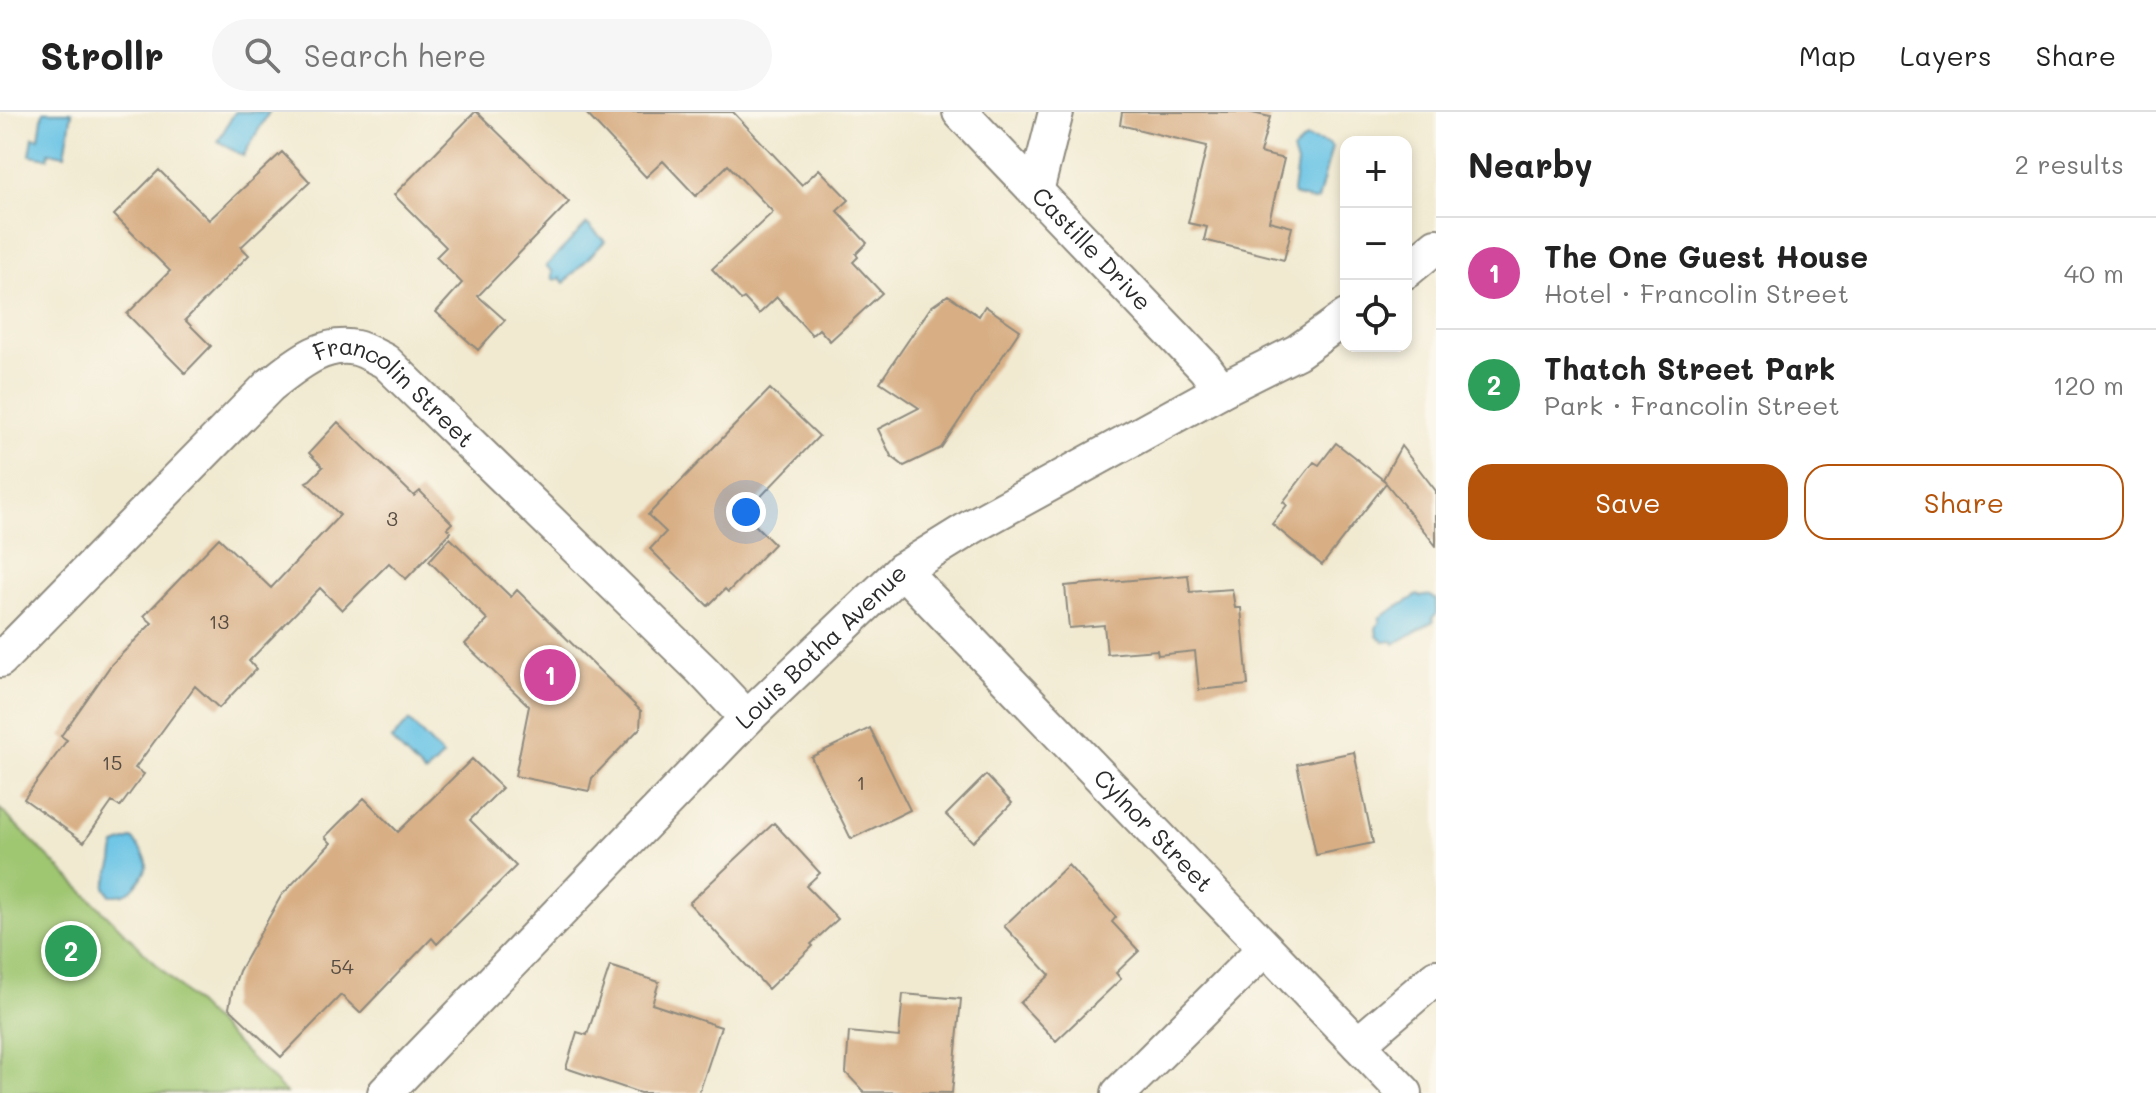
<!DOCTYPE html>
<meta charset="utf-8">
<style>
:root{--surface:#fff;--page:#f6f6f6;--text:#222;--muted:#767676;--line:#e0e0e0;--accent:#b45309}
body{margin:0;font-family:Mali,sans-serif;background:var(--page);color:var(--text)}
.controls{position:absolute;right:24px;top:24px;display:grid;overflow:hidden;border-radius:16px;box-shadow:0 4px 12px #0003}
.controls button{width:72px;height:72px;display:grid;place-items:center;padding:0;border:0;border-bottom:2px solid var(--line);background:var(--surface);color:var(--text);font:40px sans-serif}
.you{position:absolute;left:746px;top:400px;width:28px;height:28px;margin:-20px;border:6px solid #fff;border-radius:50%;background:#1a73e8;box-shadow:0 0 0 12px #1a73e833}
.badge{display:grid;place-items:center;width:52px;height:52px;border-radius:50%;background:var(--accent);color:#fff;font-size:26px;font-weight:700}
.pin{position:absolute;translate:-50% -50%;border:4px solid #fff;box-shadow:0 2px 8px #0006}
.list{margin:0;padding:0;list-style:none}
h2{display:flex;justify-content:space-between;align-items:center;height:104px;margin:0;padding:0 32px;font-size:34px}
h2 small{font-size:26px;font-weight:400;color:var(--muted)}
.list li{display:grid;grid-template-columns:52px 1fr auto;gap:24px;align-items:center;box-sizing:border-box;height:112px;padding:0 32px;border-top:2px solid var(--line)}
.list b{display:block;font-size:30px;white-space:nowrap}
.list p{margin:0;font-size:26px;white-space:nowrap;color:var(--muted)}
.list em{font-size:26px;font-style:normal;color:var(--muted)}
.actions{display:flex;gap:16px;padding:24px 32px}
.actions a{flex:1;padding:18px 0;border:2px solid var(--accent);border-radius:24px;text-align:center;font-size:28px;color:var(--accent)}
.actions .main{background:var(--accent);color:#fff}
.icon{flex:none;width:44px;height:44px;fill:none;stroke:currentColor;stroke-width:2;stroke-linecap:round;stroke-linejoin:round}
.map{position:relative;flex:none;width:1436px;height:981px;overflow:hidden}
header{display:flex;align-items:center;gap:48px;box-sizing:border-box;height:112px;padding:0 40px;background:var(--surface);border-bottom:2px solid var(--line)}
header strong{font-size:38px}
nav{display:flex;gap:44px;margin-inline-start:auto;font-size:28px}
.search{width:560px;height:72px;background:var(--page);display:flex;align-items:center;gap:20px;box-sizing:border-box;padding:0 28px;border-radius:44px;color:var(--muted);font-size:30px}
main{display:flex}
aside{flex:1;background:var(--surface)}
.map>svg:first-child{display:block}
.green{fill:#9fc671;stroke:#65784e;stroke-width:2}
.water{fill:#67c3e5;stroke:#497788;stroke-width:2}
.building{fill:#d8af85}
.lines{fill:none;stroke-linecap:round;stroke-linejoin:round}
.street-casing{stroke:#8e8a7e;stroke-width:38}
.street{stroke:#fff;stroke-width:34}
.labels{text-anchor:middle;stroke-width:7;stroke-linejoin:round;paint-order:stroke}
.number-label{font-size:20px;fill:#564c42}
.street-label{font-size:24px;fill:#2b2b2b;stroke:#fbf7ec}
</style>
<header>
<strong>Strollr</strong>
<div class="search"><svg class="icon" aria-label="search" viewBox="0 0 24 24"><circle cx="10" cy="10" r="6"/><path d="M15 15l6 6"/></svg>Search here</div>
<nav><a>Map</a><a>Layers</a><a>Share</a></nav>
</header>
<main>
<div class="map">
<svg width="1436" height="981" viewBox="0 0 1436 981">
<rect width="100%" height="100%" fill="#fbf7ec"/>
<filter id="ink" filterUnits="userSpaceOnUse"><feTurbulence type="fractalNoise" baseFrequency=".0125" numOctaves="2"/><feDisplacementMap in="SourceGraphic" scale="16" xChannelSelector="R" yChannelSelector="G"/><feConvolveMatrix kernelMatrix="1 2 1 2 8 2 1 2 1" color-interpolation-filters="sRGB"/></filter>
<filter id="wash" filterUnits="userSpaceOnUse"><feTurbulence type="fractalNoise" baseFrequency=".006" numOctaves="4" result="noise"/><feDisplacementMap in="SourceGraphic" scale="32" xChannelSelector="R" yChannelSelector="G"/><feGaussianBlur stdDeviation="1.8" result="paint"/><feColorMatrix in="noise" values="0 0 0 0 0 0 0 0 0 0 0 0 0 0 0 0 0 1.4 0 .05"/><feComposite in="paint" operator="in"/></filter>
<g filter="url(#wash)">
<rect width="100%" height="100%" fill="#f1ead1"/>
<!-- green -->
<path class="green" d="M 0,697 L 286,981 L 0,981 Z"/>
<!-- water -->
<path class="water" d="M 43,0 L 72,0 L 65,43 L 49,40 L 48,46 L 30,43 L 33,25 L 39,26 Z
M 235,0 L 269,0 L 243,44 L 218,29 Z
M 1306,26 L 1329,32 L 1332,35 L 1318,88 L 1314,89 L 1294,83 L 1293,80 L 1297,52 L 1293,39 Z
M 587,112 L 605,129 L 564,171 L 560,166 L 555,168 L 552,166 L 552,159 L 546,154 Z
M 1418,483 L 1420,485 C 1427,483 1431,482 1436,488 L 1436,502 L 1432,506 L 1434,509 L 1394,532 L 1393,529 L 1384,530 L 1377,524 L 1376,516 L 1380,509 L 1379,506 Z
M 409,609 L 443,644 L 425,662 L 391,628 Z
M 131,727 L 134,728 C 137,735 147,743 147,751 C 147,761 133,780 124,782 C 121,783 113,783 110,783 L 105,775 L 113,749 L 115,733 Z"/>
<g id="blocks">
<!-- building -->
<path class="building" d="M 475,0 L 477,0 L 569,90 L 478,184 L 505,208 L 478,238 L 436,200 L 462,171 L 436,145 L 446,135 L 394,83 Z
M 585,0 L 733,0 L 802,73 L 819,57 L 849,88 L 837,99 L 867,131 L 856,142 L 858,145 L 853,150 L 882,181 L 830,229 L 819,217 L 812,223 L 777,185 L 759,202 L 744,186 L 741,188 L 712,157 L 773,100 L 728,53 L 696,84 L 663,49 L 646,65 Z
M 1122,0 L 1248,0 L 1270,5 L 1260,41 L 1284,47 L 1269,109 L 1292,115 L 1284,148 L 1204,128 L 1207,115 L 1188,111 L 1207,34 L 1120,13 Z
M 282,40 L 310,70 L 241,135 L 249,143 L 185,208 L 211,234 L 185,261 L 127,202 L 170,159 L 114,103 L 159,58 L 209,108 Z
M 948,183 L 979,204 L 985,194 L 1020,218 L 941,336 L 904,354 L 891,344 L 878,317 L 919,296 L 880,270 L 931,195 Z
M 770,277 L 819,324 L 744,402 L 774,432 L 728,480 L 725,477 L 708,494 L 650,437 L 666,420 L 648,403 Z
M 338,310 L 414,384 L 420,379 L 452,411 L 447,416 L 451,420 L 406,467 L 389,451 L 342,498 L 320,476 L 249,549 L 256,557 L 219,596 L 195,574 L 135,656 L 144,662 L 120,695 L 112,690 L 84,730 L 24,687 L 67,628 L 61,624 L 111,553 L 152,511 L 144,504 L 219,426 L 271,476 L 340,403 L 306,370 L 310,368 L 323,355 L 309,341 Z
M 1336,331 L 1386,370 L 1383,367 L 1401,334 L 1436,379 L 1436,434 L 1386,371 L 1322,453 L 1272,412 L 1287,393 L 1283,390 L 1314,350 L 1319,353 Z
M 450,426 L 511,485 L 517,478 L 641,599 L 640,616 L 592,666 L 589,679 L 515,664 L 529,594 L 465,532 L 488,508 L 429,449 Z
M 1188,463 L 1190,480 L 1232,477 L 1235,496 L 1241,496 L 1248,573 L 1199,578 L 1195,539 L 1158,543 L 1157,538 L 1107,542 L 1104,513 L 1069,516 L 1065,474 Z
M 870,616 L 910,698 L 851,727 L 811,645 Z
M 1354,640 L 1373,731 L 1316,743 L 1297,652 Z
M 472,647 L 502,676 L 470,708 L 516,754 L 437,832 L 432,826 L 360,901 L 341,883 L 281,945 L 229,896 L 232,880 L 239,859 L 281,784 L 331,731 L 325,725 L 364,686 L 398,720 Z
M 986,663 L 1012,691 L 973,730 L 946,703 Z
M 774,711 L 820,761 L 806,774 L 838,807 L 811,832 L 813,834 L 768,877 L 689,791 Z
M 1068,753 L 1116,805 L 1112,810 L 1139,839 L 1116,861 L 1121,867 L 1056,929 L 1020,891 L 1050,863 L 1004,814 Z
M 610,854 L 659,870 L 652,892 L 721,915 L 699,981 L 640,981 L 566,956 L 577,920 L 587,923 Z
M 903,882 L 961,887 L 952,981 L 864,980 L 846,961 L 849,920 L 899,925 Z"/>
</g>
</g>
<g filter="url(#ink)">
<use href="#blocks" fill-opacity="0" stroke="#8e8a7e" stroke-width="2"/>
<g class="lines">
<!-- street casing -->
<g class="street-casing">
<g id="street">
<path id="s1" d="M 960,0 L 1205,256 L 1221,278"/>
<path d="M 1036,79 L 1056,0"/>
<path d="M 1406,159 L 1436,134"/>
<path id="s2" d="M 902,458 L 1405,981"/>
<path id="s3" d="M 0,548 L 270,273 C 295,254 322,229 356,236 C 365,238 376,245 385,249 L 702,558 L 747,606"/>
<path d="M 1358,932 L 1436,865"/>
<path id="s4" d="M 385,981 L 747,606 L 902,458 L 973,414 L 1221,278 L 1297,240 L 1346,205"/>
<path d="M 1119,981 L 1265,836"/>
</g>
</g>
<!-- street -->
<use href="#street" class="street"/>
</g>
</g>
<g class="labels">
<!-- number labels -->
<g class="number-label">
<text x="392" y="414">3</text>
<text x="219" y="517">13</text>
<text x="112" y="658">15</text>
<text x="861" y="678">1</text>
<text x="342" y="862">54</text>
</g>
<!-- street labels -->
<g class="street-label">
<text dy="8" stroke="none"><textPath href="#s1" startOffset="190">Castille Drive</textPath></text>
<text dy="8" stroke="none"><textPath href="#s3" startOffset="536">Francolin Street</textPath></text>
<text dy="8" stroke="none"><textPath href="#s4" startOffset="624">Louis Botha Avenue</textPath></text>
<text dy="8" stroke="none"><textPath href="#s2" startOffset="362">Cylnor Street</textPath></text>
</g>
</g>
</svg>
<div class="controls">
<button>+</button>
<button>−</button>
<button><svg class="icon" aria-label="locate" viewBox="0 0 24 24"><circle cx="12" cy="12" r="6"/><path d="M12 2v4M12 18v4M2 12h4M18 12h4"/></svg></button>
</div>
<div class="you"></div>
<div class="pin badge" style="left:550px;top:563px;background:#d1479c">1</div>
<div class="pin badge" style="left:71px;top:839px;background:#2e9e5b">2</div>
</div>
<aside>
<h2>Nearby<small>2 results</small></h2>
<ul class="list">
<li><span class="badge" style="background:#d1479c">1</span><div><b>The One Guest House</b><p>Hotel · Francolin Street</p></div><em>40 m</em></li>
<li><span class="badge" style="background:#2e9e5b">2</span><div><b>Thatch Street Park</b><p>Park · Francolin Street</p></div><em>120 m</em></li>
</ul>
<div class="actions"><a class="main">Save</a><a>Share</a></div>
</aside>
</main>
